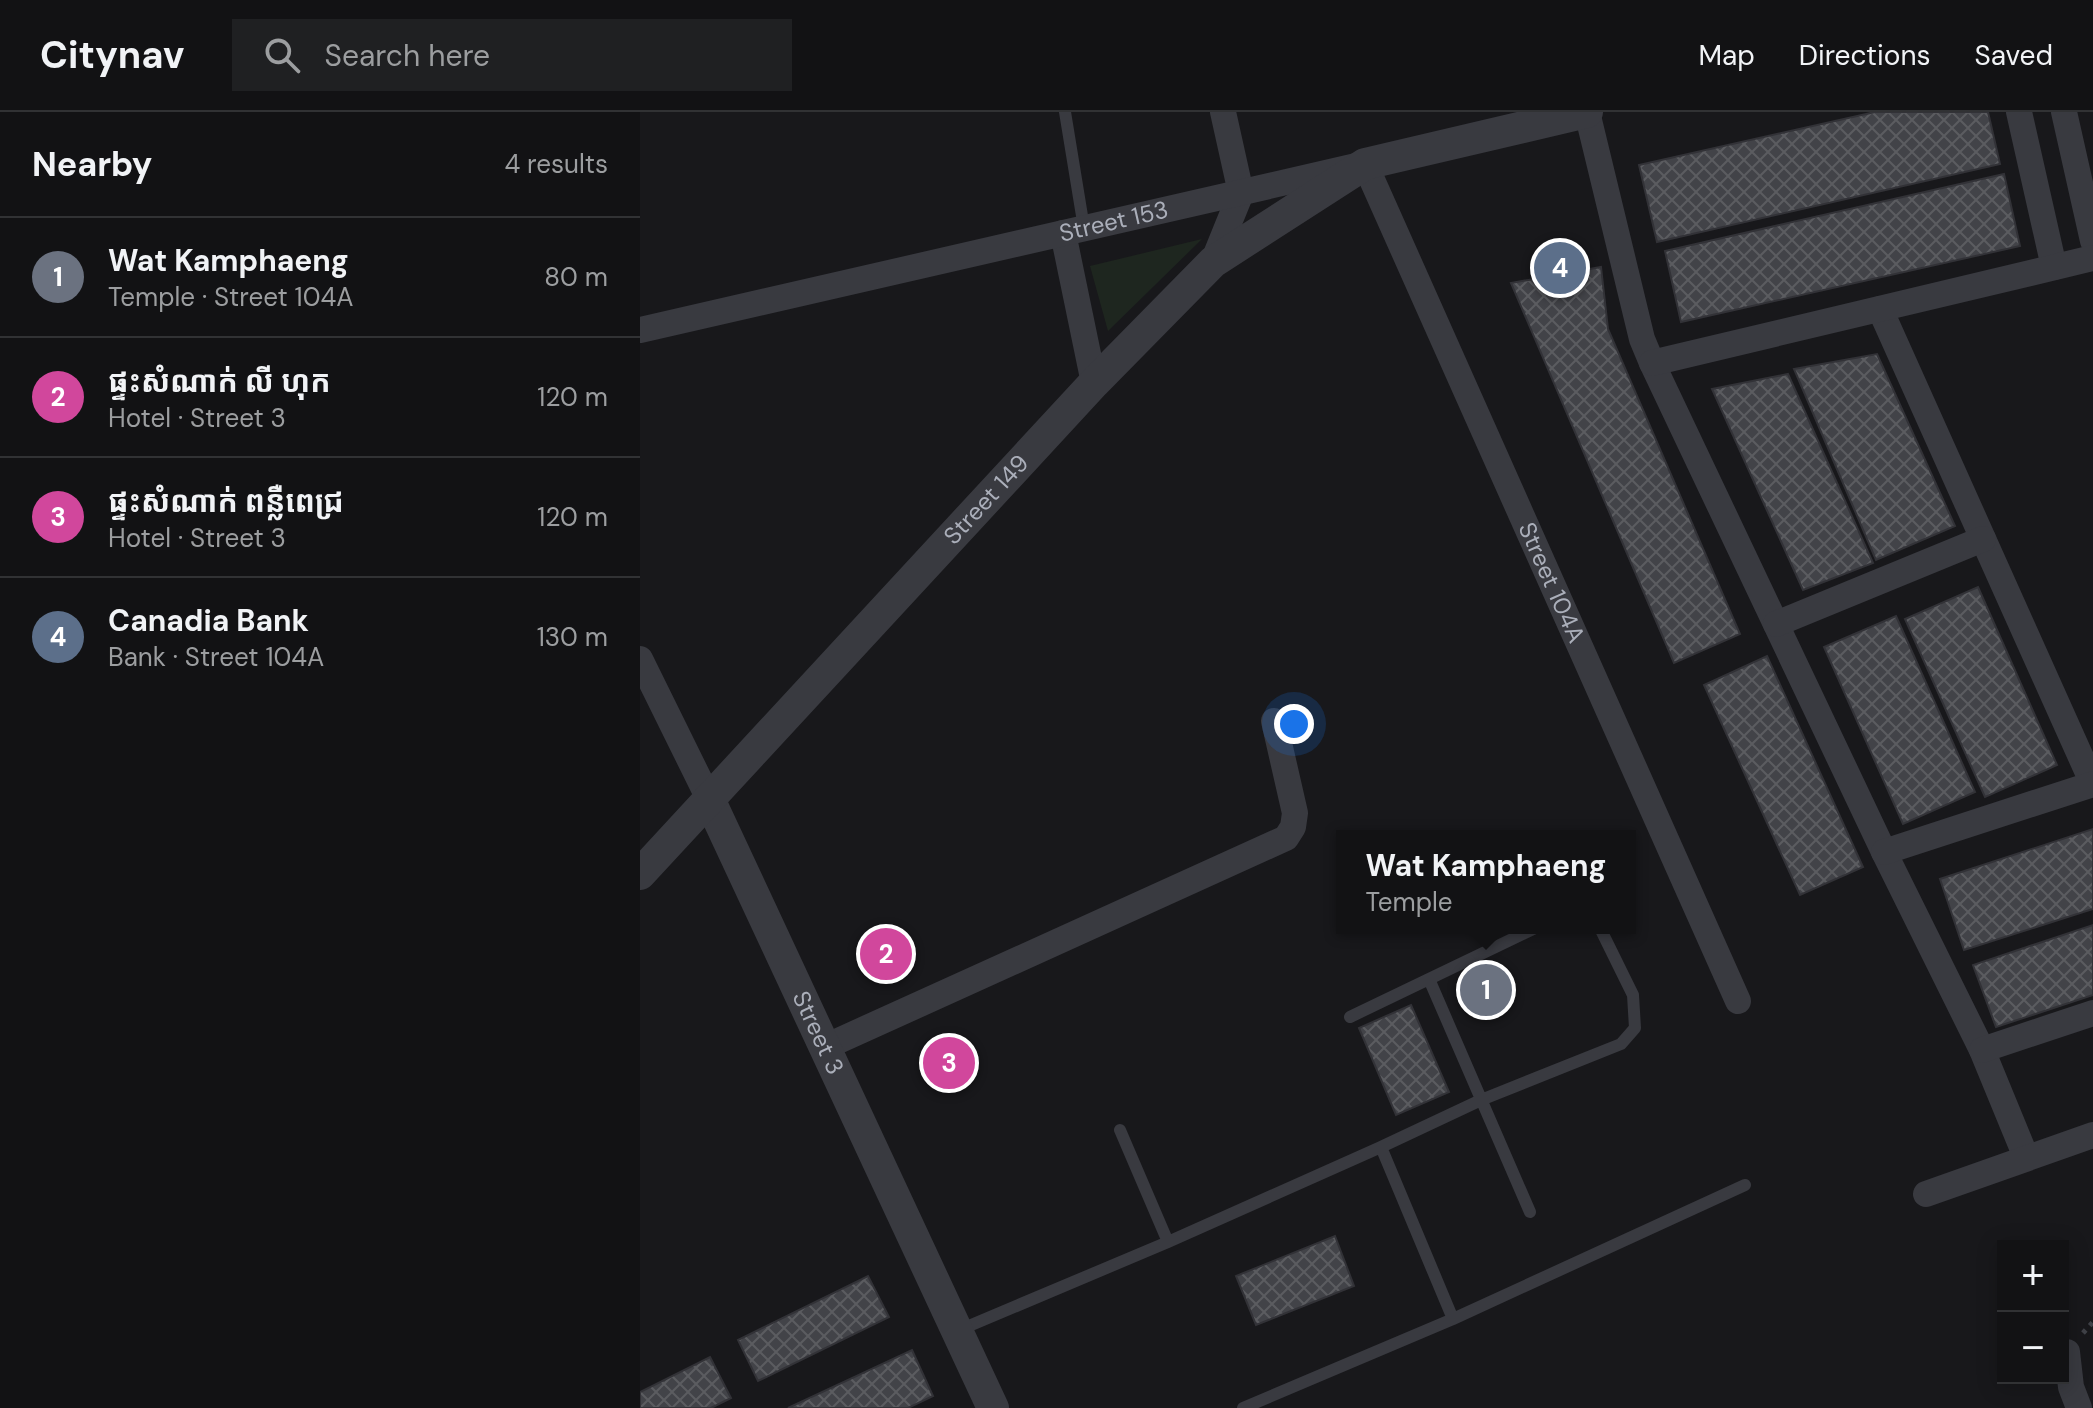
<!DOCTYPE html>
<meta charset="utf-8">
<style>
:root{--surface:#121214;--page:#1f2022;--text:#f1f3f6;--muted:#9c9ea0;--line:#313234;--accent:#f3b438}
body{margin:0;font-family:"DM Sans","Noto Sans Khmer",sans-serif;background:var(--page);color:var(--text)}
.controls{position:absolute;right:24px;bottom:24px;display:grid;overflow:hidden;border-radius:0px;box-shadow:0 4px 20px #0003}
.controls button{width:72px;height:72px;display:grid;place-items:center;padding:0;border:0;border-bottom:2px solid var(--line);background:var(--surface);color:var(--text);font:40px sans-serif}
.you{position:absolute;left:654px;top:612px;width:28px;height:28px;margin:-20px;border:6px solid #fff;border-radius:50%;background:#1a73e8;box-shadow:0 0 0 12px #1a73e833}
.badge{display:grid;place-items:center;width:52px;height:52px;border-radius:50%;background:var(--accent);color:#fff;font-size:26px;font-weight:700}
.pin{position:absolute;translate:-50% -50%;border:4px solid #fff;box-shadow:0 2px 8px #0006}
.popup{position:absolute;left:696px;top:718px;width:300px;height:104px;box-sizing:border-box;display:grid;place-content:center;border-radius:0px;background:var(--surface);filter:drop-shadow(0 2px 6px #0005);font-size:26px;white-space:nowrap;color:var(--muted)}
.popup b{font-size:30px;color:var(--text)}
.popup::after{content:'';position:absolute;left:50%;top:100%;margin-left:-16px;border:16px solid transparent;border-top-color:var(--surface)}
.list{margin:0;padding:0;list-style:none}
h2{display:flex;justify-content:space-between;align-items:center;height:104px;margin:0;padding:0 32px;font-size:34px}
h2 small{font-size:26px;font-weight:400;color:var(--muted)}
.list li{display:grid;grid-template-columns:52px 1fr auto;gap:24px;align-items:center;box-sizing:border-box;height:120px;padding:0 32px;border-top:2px solid var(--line)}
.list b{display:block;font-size:30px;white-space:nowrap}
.list p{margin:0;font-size:26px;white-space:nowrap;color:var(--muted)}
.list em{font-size:26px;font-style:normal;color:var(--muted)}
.icon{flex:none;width:44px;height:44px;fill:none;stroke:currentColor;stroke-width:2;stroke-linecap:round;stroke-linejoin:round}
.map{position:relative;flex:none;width:1453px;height:1296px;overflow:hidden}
header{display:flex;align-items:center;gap:48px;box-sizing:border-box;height:112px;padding:0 40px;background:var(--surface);border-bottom:2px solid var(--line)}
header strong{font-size:38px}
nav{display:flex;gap:44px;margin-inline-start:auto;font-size:28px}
.search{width:560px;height:72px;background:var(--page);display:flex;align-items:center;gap:20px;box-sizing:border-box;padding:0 28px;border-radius:0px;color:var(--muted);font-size:30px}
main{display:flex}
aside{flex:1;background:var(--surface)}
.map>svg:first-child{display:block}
.grass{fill:#1e261f}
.building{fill:url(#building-cross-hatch);stroke:#323237;stroke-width:2}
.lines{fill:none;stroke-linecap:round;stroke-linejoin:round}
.path{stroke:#3f4147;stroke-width:5;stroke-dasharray:4 6;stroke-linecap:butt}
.service{stroke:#393a40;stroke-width:12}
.minor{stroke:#393a40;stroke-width:26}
.tertiary{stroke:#393a40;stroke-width:32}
.labels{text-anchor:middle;stroke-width:8;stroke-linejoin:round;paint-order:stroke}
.street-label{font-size:24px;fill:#abafba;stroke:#131316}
</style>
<header>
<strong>Citynav</strong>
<div class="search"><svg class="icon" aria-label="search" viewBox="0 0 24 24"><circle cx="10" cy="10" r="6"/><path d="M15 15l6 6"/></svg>Search here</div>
<nav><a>Map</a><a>Directions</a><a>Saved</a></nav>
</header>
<main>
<aside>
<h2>Nearby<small>4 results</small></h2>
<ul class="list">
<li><span class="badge" style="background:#6b7280">1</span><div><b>Wat Kamphaeng</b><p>Temple · Street 104A</p></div><em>80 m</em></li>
<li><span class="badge" style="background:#d1479c">2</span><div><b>ផ្ទះសំណាក់ លី ហុក</b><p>Hotel · Street 3</p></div><em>120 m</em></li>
<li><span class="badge" style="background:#d1479c">3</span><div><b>ផ្ទះសំណាក់ ពន្លឺពេជ្រ</b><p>Hotel · Street 3</p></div><em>120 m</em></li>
<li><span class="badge" style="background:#5c6f8a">4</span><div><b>Canadia Bank</b><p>Bank · Street 104A</p></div><em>130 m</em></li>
</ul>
</aside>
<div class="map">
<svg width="1453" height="1296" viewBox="0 0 1453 1296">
<defs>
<pattern id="building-cross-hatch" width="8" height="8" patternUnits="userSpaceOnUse" patternTransform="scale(2)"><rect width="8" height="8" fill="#424348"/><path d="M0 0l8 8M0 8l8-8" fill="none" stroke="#5b5c60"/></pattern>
</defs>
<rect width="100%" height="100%" fill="#18181b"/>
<!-- grass -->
<path class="grass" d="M 562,127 L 468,219 L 450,154 Z"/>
<!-- building -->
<path class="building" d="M 1235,0 L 1348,0 L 1360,52 L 1017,130 L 999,53 Z
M 1364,62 L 1380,134 L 1041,210 L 1025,139 Z
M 961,155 L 968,217 L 1100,522 L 1034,551 L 871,171 Z
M 1237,242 L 1315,414 L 1236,448 L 1154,257 Z
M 1148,262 L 1233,451 L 1163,478 L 1072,277 Z
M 1338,475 L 1417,653 L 1345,685 L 1265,507 Z
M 1256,504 L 1335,680 L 1263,712 L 1184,535 Z
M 1127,544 L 1223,755 L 1160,783 L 1064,573 Z
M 1453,717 L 1453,797 L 1324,838 L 1300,767 Z
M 1453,813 L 1453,883 L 1356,915 L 1333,853 Z
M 771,893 L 809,980 L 756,1003 L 719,916 Z
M 695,1124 L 714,1174 L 616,1213 L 596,1164 Z
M 228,1164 L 249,1205 L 118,1269 L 98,1228 Z
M 272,1238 L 293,1284 L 268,1296 L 148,1296 Z
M 70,1245 L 91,1286 L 71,1296 L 0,1296 L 0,1280 Z"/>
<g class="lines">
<!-- path -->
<path class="path" d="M 1443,1221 L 1453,1210"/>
<!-- service -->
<path class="service" d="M 425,0 L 444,116
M 789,867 L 890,1100
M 710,905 L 895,816
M 480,1018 L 528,1130
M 741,1035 L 841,988 L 981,932 L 995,916 L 993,883 L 960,816
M 813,1207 L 1105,1073
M 317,1219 L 528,1130 L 741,1035 L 813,1207 L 603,1296"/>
<!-- minor -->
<g class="minor">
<path d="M 947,0 L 1002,227 L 1012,251 L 1244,740 L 1342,938 L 1386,1045"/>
<path d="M 1379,0 L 1414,155"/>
<path d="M 1424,0 L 1453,129"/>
<path d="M 423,121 L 454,271"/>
<path d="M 573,150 L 601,81 L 583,0"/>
<path d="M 1240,197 L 1453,672"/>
<path id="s1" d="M 0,218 L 725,52 L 1098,889"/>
<path d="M 1012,251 L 1453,146"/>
<path d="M 1136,512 L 1343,427"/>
<path d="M 0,547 L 69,687"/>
<path d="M 1244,740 L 1453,672"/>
<path d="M 185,935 L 646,726 L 653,715 L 655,701 L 634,609"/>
<path d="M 1342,938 L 1453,901"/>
<path d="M 1286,1082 L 1453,1023"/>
<path d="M 1427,1240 L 1431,1275 L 1439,1296"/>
</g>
<!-- tertiary -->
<g class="tertiary">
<path id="s2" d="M 69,687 L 353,1296"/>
<path id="s3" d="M 0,762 L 454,271 L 573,150 L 725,52 L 947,0"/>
</g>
</g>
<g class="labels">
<!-- street labels -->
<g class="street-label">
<text dy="8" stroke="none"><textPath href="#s1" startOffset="486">Street 153</textPath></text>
<text dy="8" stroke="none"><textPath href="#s3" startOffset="510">Street 149</textPath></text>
<text dy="8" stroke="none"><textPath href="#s1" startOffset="1202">Street 104A</textPath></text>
<text dy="8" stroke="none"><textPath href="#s2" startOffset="258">Street 3</textPath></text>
</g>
</g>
</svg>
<div class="controls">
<button>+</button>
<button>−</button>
</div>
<div class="you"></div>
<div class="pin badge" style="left:846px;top:878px;background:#6b7280">1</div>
<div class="popup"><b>Wat Kamphaeng</b>Temple</div>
<div class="pin badge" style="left:246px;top:842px;background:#d1479c">2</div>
<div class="pin badge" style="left:309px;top:951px;background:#d1479c">3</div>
<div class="pin badge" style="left:920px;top:156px;background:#5c6f8a">4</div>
</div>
</main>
